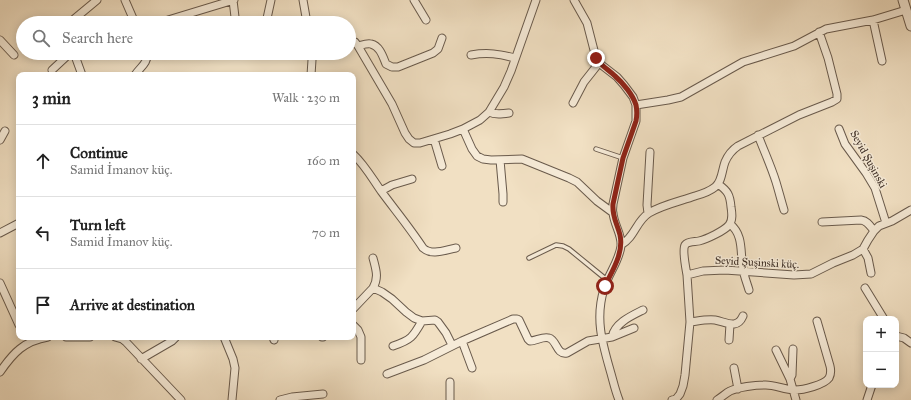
<!DOCTYPE html>
<meta charset="utf-8">
<style>
:root{--surface:#fff;--page:#f2f2f2;--text:#222;--muted:#767676;--line:#e0e0e0}
body{margin:0;font-family:"IM FELL Great Primer",serif;background:var(--page);color:var(--text)}
.controls{position:absolute;right:12px;bottom:12px;display:grid;overflow:hidden;border-radius:8px;box-shadow:0 2px 10px #0003}
.controls button{width:36px;height:36px;display:grid;place-items:center;padding:0;border:0;border-bottom:1px solid var(--line);background:var(--surface);color:var(--text);font:20px sans-serif}
.stop{position:absolute;width:12px;height:12px;margin:-9px;border:3px solid #8f2418;border-radius:50%;background:#fff}
.stop.end{background:#8f2418;border-color:#fff;box-shadow:0 1px 4px #0008}
.list{margin:0;padding:0;list-style:none}
h2{display:flex;justify-content:space-between;align-items:center;height:52px;margin:0;padding:0 16px;font-size:17px}
h2 small{font-size:13px;font-weight:400;color:var(--muted)}
.list li{display:grid;grid-template-columns:26px 1fr auto;gap:12px;align-items:center;box-sizing:border-box;height:72px;padding:0 16px;border-top:1px solid var(--line)}
.list b{display:block;font-size:15px;white-space:nowrap}
.list p{margin:0;font-size:13px;white-space:nowrap;color:var(--muted)}
.list em{font-size:13px;font-style:normal;color:var(--muted)}
.icon{flex:none;width:22px;height:22px;fill:none;stroke:currentColor;stroke-width:2;stroke-linecap:round;stroke-linejoin:round}
.map{position:relative;flex:none;width:911px;height:400px;overflow:hidden}
.search{position:absolute;background:var(--surface);box-shadow:0 2px 10px #0003;left:16px;top:16px;width:340px;height:44px;display:flex;align-items:center;gap:10px;box-sizing:border-box;padding:0 14px;border-radius:22px;color:var(--muted);font-size:15px}
.panel{position:absolute;background:var(--surface);box-shadow:0 2px 10px #0003;left:16px;top:72px;width:340px;height:268px;border-radius:8px}
.map>svg:first-child{display:block}
.lines{fill:none;stroke-linecap:round;stroke-linejoin:round}
.service-casing{stroke:#695a4c;stroke-width:5.5}
.minor-casing{stroke:#695a4c;stroke-width:9}
.tertiary-casing{stroke:#695a4c;stroke-width:11}
.service{stroke:#f6ebd8;stroke-width:3.5}
.minor{stroke:#f6ebd8;stroke-width:7}
.tertiary{stroke:#f6ebd8;stroke-width:9}
.route{stroke:#8f2418;stroke-width:5}
.labels{text-anchor:middle;stroke-width:3;stroke-linejoin:round;paint-order:stroke}
.street-label{font-size:11px;fill:#3c2d24;stroke:#f6ebd8}
</style>
<div class="map">
<svg width="911" height="400" viewBox="0 0 911 400">
<rect width="100%" height="100%" fill="#f1e0c3"/>
<filter id="stains"><feTurbulence type="fractalNoise" baseFrequency=".005" numOctaves="4"/><feColorMatrix values="0 0 0 0 .2 0 0 0 0 .09 0 0 0 0 .02 0 0 0 .5 -.17"/></filter>
<radialGradient id="worn" r=".72"><stop offset=".6" stop-color="#630" stop-opacity="0"/><stop offset="1" stop-color="#630" stop-opacity=".3"/></radialGradient>
<g class="lines">
<!-- service casing -->
<g class="service-casing">
<path id="service" d="M 596,149 L 623,158
M 529,258 L 556,245 L 563,246 L 569,249 L 607,280"/>
</g>
<!-- minor casing -->
<g class="minor-casing">
<path id="minor" d="M 125,0 L 135,23
M 233,0 L 235,17 L 234,23
M 303,0 L 307,23
M 414,0 L 426,20
M 574,0 L 587,23 L 596,58 L 599,63 L 617,77 L 624,85 L 633,97 L 636,105 L 636,121 L 623,158 L 613,204 C 613,207 612,210 613,213 C 614,225 622,234 621,246 C 619,262 608,274 604,289 C 595,318 602,342 610,370 C 613,380 615,390 619,400
M 168,20 L 234,0
M 873,20 L 882,61
M 71,23 L 73,20 L 97,0
M 266,23 L 271,0
M 0,40 L 14,55
M 349,40 L 355,42 L 358,46 L 392,104 L 405,133 L 409,139 L 414,143 L 420,143 L 450,134 L 463,129 L 480,120 L 489,112 L 504,87 L 511,71 L 536,0
M 358,46 C 362,45 367,43 371,44 C 380,46 383,57 386,64 L 392,67 L 398,67 L 433,53 L 438,49 L 442,38
M 74,53 L 82,75
M 471,55 C 488,52 499,54 515,58
M 52,70 L 67,56 L 72,53
M 135,75 C 140,67 148,64 147,53
M 311,75 L 312,60 L 312,53
M 573,103 L 584,82 L 599,63
M 636,105 L 668,100 L 681,97 L 743,62 L 794,46 L 826,29 L 873,20 L 906,10
M 489,112 C 495,115 502,114 509,113
M 463,129 L 472,149 L 477,156 L 483,159 L 491,160 L 522,159 L 569,178 L 577,182 L 597,201 L 612,212
M 839,129 L 845,144 L 866,173 L 875,188 L 886,223
M 758,135 C 764,151 771,166 776,182 C 779,192 781,200 784,210
M 434,139 L 442,166
M 0,140 L 5,131
M 353,154 C 364,164 372,178 381,191 C 395,210 410,228 423,248 C 432,256 445,250 456,248
M 500,160 L 503,194 L 503,202
M 381,191 L 392,185 L 412,179
M 648,213 L 647,205 L 650,152
M 822,222 L 861,220 C 868,221 870,226 874,231
M 730,224 C 744,235 740,253 743,269 C 744,276 747,283 749,290
M 0,233 L 19,223
M 621,245 C 635,237 636,221 649,213 C 662,205 681,201 695,196 C 702,194 709,192 715,187 C 722,182 722,170 725,162 C 728,155 732,150 738,146 L 799,115 L 832,102 L 837,99 L 837,94 L 828,58 L 819,32
M 863,249 L 868,258 L 871,273
M 687,275 C 686,269 682,250 685,245 C 688,241 695,242 699,241 C 707,239 724,231 729,225 C 733,220 732,213 731,207 C 730,195 728,191 718,184
M 0,283 L 19,325
M 373,288 C 379,277 376,270 373,258
M 865,288 L 884,319
M 353,309 L 373,288 L 382,292 L 392,299 L 406,312 L 414,318 L 422,321 L 435,320 L 438,322 L 446,333 L 452,345
M 690,322 C 698,321 707,319 715,320 C 726,322 737,330 743,316
M 353,325 L 358,330 L 361,337 L 361,360
M 896,336 L 904,338 L 911,343
M 66,337 L 90,337
M 115,337 L 122,339 L 126,342 L 181,400
M 224,337 L 233,359 L 235,368 L 232,400
M 273,337 L 274,340
M 322,337 L 323,337
M 612,337 L 634,328
M 729,340 L 730,324
M 462,341 L 472,368
M 393,346 C 411,340 413,337 422,321
M 776,350 L 790,379 L 796,400
M 141,359 L 172,341 L 176,337
M 734,368 L 738,389
M 0,372 C 13,353 24,341 48,337
M 387,374 L 424,360 L 462,341 L 513,319 L 517,319 L 519,320 L 528,339 L 530,341 C 536,341 543,336 549,338 C 557,340 556,355 567,353 L 588,341 L 612,337 C 615,323 631,316 643,310
M 790,379 L 792,375 L 793,349
M 280,400 L 292,397 L 323,394
M 450,400 L 450,382
M 672,400 L 676,399 L 680,394 L 683,386 L 685,375 L 690,322 L 687,275 L 703,271 L 725,270 L 794,275 L 811,274 L 833,263 L 853,255 L 863,249 L 868,240 L 874,231 L 879,226 L 892,221 L 911,210
M 717,400 C 722,397 726,393 730,391 C 739,387 755,385 764,385 C 774,384 784,390 795,390 C 803,390 824,385 829,378 C 831,374 831,370 830,366 L 817,321
M 867,400 L 872,385"/>
</g>
<!-- tertiary casing -->
<g class="tertiary-casing">
<path id="tertiary" d="M 903,0 L 911,26"/>
</g>
<!-- service -->
<use href="#service" class="service"/>
<!-- minor -->
<use href="#minor" class="minor"/>
<!-- tertiary -->
<use href="#tertiary" class="tertiary"/>
</g>
<g class="lines">
<!-- route -->
<path class="route" d="M 596,58 C 601,66 609,70 615,76 C 623,83 633,95 636,105 C 637,110 637,116 636,121 L 623,158 L 613,204 C 612,217 617,223 620,235 C 624,253 612,271 605,286"/>
</g>
<g class="labels">
<!-- street labels -->
<g class="street-label">
<text transform="translate(869 159) rotate(61)" y="4">Seyid Şuşinski</text>
<text transform="translate(757 262) rotate(3)" y="4">Seyid Şuşinski küç.</text>
</g>
</g>
<rect width="100%" height="100%" filter="url(#stains)"/>
<rect width="100%" height="100%" fill="url(#worn)"/>
</svg>
<div class="controls">
<button>+</button>
<button>−</button>
</div>
<div class="stop" style="left:605px;top:286px"></div>
<div class="stop end" style="left:596px;top:58px"></div>
<div class="search"><svg class="icon" aria-label="search" viewBox="0 0 24 24"><circle cx="10" cy="10" r="6"/><path d="M15 15l6 6"/></svg>Search here</div>
<section class="panel">
<h2>3 min<small>Walk · 230 m</small></h2>
<ul class="list">
<li><svg class="icon" aria-label="ahead" viewBox="0 0 24 24"><path d="M12 20V5M6 11l6-6 6 6"/></svg><div><b>Continue</b><p>Samid İmanov küç.</p></div><em>160 m</em></li>
<li><svg class="icon" aria-label="left" viewBox="0 0 24 24"><path d="M17 20v-9H6M10 6l-5 5 5 5"/></svg><div><b>Turn left</b><p>Samid İmanov küç.</p></div><em>70 m</em></li>
<li><svg class="icon" aria-label="arrive" viewBox="0 0 24 24"><path d="M6 21V4h12l-3 4 3 4H6"/></svg><div><b>Arrive at destination</b></div></li>
</ul>
</section>
</div>
